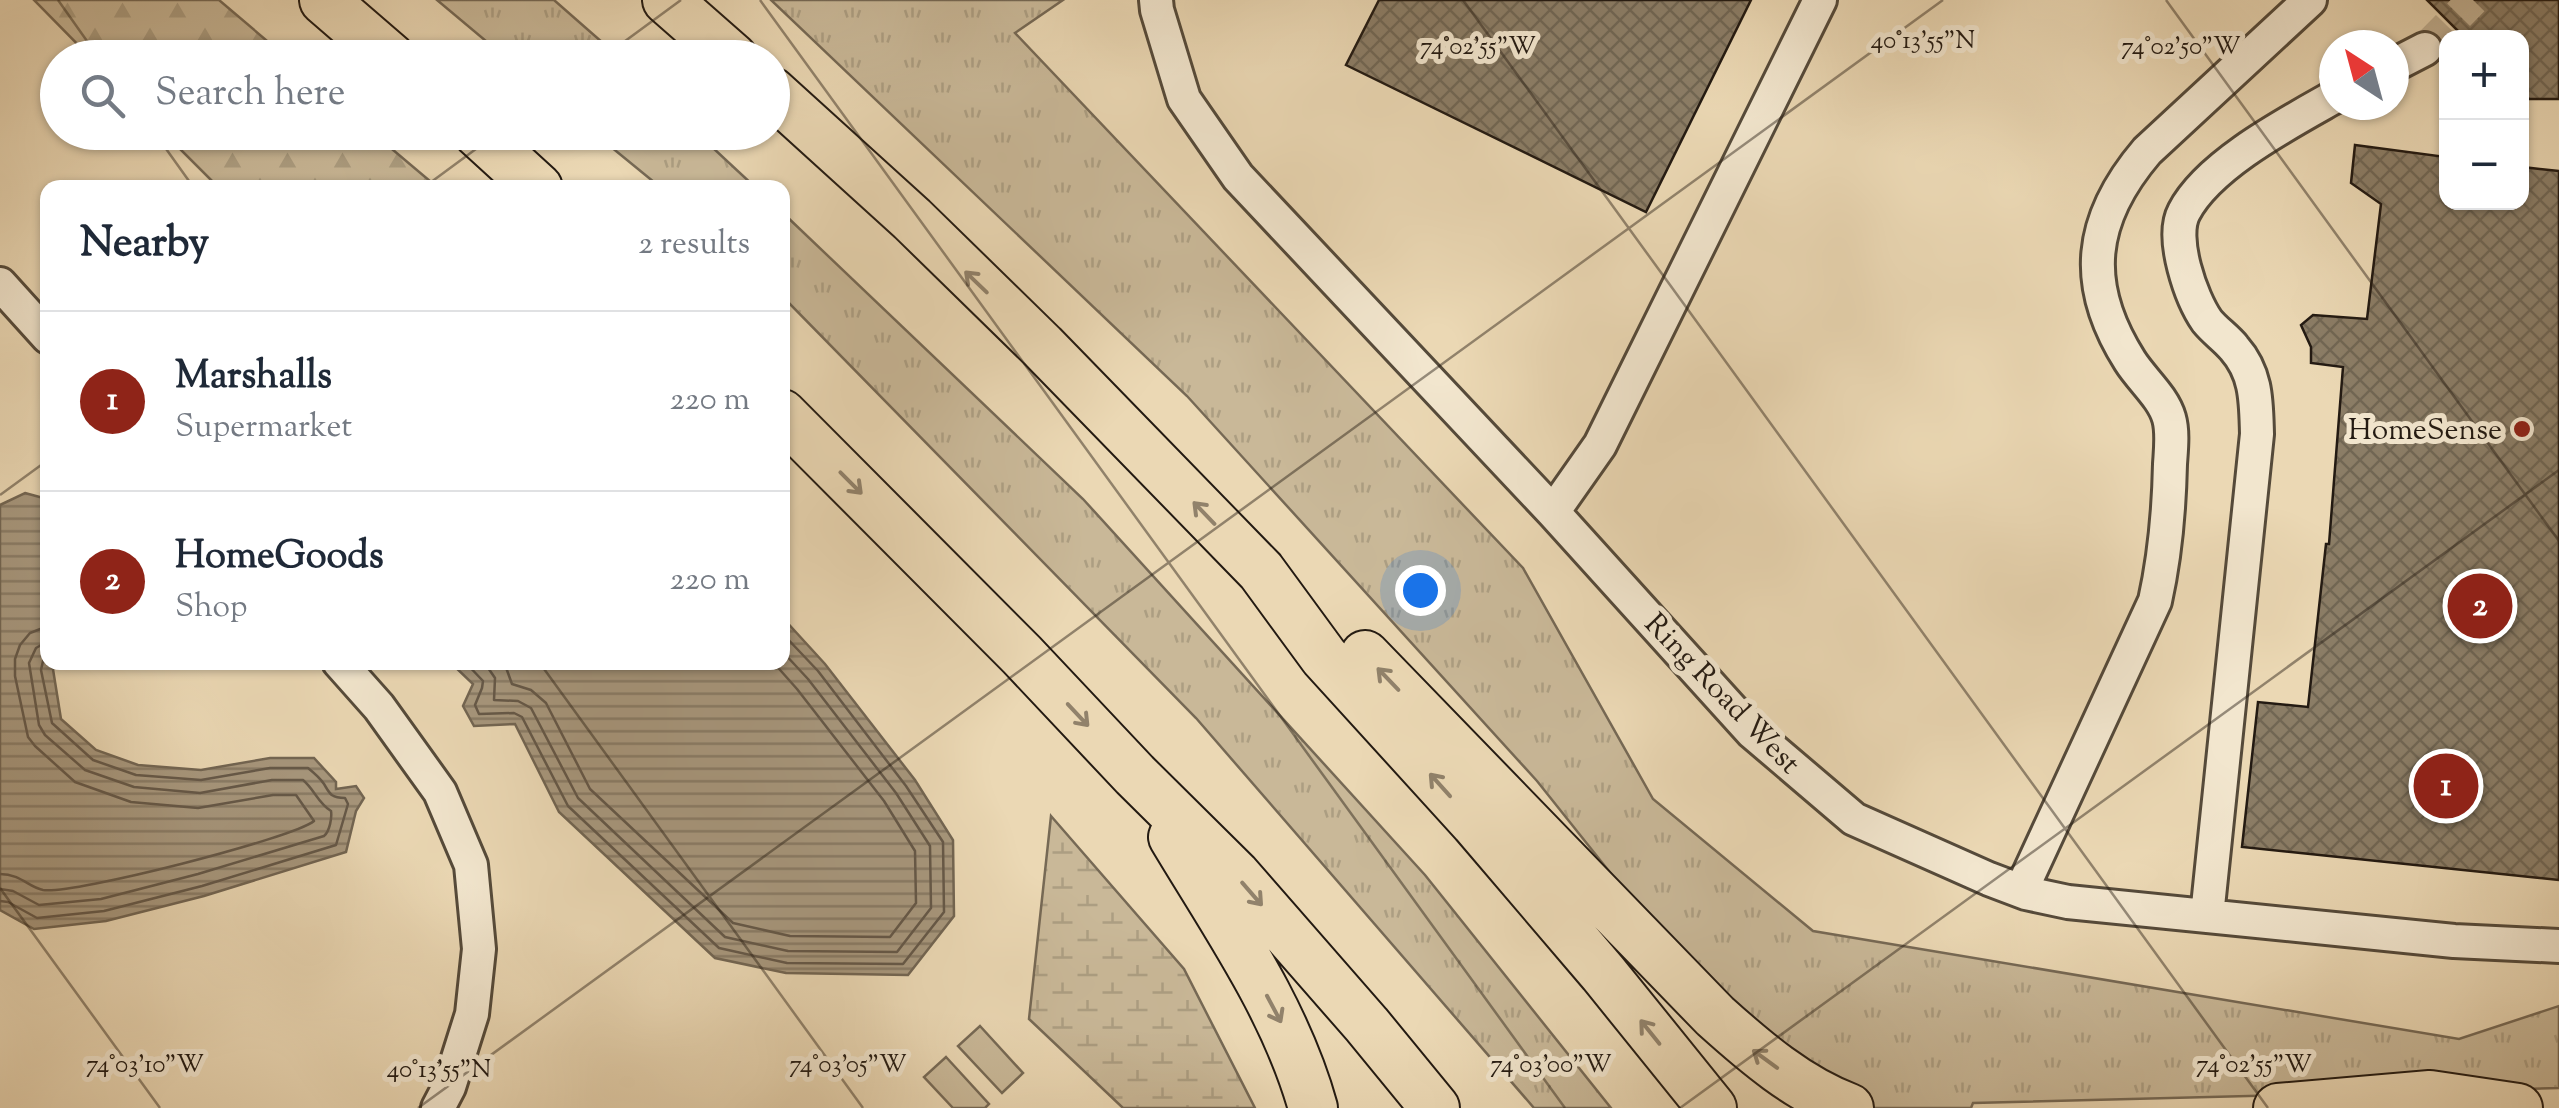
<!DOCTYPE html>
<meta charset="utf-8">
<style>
:root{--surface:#fff;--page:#f2f2f3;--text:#1f2937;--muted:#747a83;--line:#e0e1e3;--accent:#8f2418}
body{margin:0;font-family:"Sorts Mill Goudy",serif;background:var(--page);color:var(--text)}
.controls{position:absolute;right:30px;top:30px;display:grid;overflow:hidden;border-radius:20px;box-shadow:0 2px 8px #0004}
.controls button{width:90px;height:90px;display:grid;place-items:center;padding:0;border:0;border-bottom:2px solid var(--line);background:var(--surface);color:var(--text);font:50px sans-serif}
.compass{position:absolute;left:2319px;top:30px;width:90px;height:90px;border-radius:50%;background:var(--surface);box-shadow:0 2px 8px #0004;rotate:324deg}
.you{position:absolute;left:1420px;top:590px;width:35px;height:35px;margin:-25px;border:8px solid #fff;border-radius:50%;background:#1a73e8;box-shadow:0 0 0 15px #1a73e833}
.badge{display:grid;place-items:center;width:65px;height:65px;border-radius:50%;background:var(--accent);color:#fff;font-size:32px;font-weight:700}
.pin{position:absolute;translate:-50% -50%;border:5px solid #fff;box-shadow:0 2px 10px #0006}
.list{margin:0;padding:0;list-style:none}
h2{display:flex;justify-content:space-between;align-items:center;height:130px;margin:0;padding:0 40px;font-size:42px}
h2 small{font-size:32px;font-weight:400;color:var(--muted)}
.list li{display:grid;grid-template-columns:65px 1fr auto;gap:30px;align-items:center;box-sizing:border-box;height:180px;padding:0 40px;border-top:2px solid var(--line)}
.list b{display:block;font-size:38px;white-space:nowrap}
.list p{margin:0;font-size:32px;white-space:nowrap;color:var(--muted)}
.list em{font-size:32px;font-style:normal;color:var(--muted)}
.icon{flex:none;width:55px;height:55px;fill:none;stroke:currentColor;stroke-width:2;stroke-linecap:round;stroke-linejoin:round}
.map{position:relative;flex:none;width:2559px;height:1108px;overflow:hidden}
.search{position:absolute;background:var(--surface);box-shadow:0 2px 8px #0004;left:40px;top:40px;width:750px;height:110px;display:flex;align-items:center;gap:25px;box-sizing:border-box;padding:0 35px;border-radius:55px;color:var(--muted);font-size:38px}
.panel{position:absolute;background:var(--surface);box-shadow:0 2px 8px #0004;left:40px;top:180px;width:750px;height:490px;border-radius:20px}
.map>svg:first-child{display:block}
.grass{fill:url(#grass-tufts);stroke:#766955;stroke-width:2.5}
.forest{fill:url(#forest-firs);stroke:#766955;stroke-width:2.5}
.wetland{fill:url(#wetland-marsh);stroke:#766955;stroke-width:2.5}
.pitch{fill:#c9b898;stroke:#766955;stroke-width:2.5}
.water{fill:url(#water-rules);stroke:#726552;stroke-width:2.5}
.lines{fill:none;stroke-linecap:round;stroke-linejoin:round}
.shore{stroke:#655848;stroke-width:2.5}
.building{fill:url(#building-cross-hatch);stroke:#231a12;stroke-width:2.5}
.minor-tunnel{stroke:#c3b294;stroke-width:32;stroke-dasharray:32 16;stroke-linecap:butt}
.minor-casing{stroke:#554a3a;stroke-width:38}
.highway-casing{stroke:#231a12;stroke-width:52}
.minor{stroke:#f2e6ce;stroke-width:32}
.highway{stroke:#ebd8b4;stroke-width:48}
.oneway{stroke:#91826b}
.ticks{fill:none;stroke:#231a12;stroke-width:2.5;stroke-opacity:0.45}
.poi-dot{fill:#8f2418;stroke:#f2e6ce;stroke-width:4}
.labels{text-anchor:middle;stroke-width:10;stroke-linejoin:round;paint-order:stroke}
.poi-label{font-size:30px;fill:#231a12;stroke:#f2e6ce;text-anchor:end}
.street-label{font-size:30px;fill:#231a12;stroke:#f2e6ce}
.ticks-label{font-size:25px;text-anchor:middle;fill:#231a12;stroke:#f2e6ce;stroke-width:10;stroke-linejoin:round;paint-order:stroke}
</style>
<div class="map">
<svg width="2559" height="1108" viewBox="0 0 2559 1108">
<defs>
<pattern id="grass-tufts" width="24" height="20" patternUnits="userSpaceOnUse" patternTransform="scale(2.5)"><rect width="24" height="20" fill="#c9b898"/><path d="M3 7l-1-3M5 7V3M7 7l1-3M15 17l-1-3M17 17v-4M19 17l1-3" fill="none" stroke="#ac9e82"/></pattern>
<pattern id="forest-firs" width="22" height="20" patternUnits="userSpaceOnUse" patternTransform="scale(2.5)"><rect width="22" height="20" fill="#c9b898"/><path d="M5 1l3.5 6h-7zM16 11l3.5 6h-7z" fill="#ac9e82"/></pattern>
<pattern id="wetland-marsh" width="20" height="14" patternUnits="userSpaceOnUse" patternTransform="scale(2.5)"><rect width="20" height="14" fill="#c9b898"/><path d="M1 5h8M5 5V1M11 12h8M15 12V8" fill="none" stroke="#ac9e82"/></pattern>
<pattern id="water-rules" width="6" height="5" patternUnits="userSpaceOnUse" patternTransform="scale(2.5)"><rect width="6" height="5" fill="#a7977d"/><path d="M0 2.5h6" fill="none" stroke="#887a65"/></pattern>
<pattern id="building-cross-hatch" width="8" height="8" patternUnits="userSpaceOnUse" patternTransform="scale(2.5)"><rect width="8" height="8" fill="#8b7d66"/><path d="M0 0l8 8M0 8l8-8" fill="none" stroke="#716653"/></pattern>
</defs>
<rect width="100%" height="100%" fill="#ebd8b4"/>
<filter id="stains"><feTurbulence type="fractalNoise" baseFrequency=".002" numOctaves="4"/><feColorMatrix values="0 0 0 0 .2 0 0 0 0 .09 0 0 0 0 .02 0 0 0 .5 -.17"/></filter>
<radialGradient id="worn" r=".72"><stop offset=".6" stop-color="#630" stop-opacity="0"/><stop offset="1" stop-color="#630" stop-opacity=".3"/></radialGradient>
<!-- grass -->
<path class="grass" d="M 437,0 L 554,0 L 619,57 L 505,57 Z
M 771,0 L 1063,0 L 1015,33 L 1523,568 L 1653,799 L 1813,931 L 2459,1039 L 2559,1006 L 2559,1088 L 1973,1103 L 1971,1108 L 1798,1108 L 1537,781 L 1187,396 Z
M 594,133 L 697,133 L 755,187 L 660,187 Z
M 783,213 L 1083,499 L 1425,875 L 1611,1108 L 1534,1108 L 1196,718 L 783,297 Z"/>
<!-- forest -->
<path class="forest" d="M 34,0 L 219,0 L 286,57 L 90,57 Z
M 164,133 L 373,133 L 437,187 L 218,187 Z"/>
<!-- wetland -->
<path class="wetland" d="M 1051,816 L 1184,969 L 1255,1108 L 1123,1108 L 1029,1019 Z"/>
<!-- pitch -->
<path class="pitch" d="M 980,1026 L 1023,1073 L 1002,1093 L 958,1046 Z
M 946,1057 L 989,1104 L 985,1108 L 953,1108 L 924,1077 Z"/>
<!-- water -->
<path class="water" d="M 25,493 L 47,499 L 48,662 L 52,663 L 61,719 L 96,750 L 138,765 L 201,770 L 270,758 L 314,758 L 336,782 L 336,789 L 356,786 L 364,798 L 356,811 L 346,852 L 204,896 L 106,921 L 34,929 L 0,910 L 0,505 Z
M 783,618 L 825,664 L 915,780 L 953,840 L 954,916 L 908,975 L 786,973 L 715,958 L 559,812 L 515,724 L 474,726 L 463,706 L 473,684 L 451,663 L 782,662 Z"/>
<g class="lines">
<!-- shore -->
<path class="shore" d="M 465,662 L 483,681 L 482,688 L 475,705 L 479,714 L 514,713 L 522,717 L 568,806 L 719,948 L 787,963 L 903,964 L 944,912 L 943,842 L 906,786 L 818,671 L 782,633
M 484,662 L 495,678 L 494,700 L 518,701 L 531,708 L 578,798 L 725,937 L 788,951 L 897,952 L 931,908 L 930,846 L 896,793 L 808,679 L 782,651
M 504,662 L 512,684 L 531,690 L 546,703 L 590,789 L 733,923 L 790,936 L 890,937 L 916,903 L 915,851 L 884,801 L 797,689 L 773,662
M 0,874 C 21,874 28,887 43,890 C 72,895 294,838 314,821 L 296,795 L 273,795 L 198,808 L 131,802 L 75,782 L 35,746 L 28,737 L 15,676 L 15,659 L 20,645 L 30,633 L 48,626
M 0,889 L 13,891 L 39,905 L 101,899 L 198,874 L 324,836 C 330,831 332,817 331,811 C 318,803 314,789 303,780 L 272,780 L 200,793 L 134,787 L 85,770 L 45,735 L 39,725 L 29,663 L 36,648 L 48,641
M 0,901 L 8,902 L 37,918 L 104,911 L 202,886 L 336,845 L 348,804 L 345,798 C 331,798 330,794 324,784 C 320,778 313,772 308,768 L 270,768 L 201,780 L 136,775 L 93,760 L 52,723 L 41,670 L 43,661 L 48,655"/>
</g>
<!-- building -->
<path class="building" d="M 1379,0 L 1751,0 L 1646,212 L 1346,65 Z
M 2427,0 L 2559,0 L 2559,99 L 2529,99 L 2522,92 L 2522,38 L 2465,38 Z
M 2355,145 L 2446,157 L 2446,202 L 2522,202 L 2522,167 L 2559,171 L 2559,880 L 2242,847 L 2258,702 L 2308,707 L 2326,544 L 2329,544 L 2343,367 L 2311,363 L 2311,347 L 2301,325 L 2313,315 L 2367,319 L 2381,204 L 2351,183 Z"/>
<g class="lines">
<!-- minor-tunnel -->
<path class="minor-tunnel" d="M 2425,49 L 2473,0"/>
<!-- minor casing -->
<g class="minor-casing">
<path id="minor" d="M 1156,0 L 1157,10 L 1184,99 L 1238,177 L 1553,512 L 1752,732 L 1854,819 L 1989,879 L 2026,893 L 2068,902 L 2454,941 L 2559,946
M 2394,65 L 2425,49
M 0,284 L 48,337
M 1553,512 L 1600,445 L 1820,0
M 339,662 L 379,707 L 440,792 L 471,865 L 479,949 L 472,1014 L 449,1087 L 438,1108
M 2021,891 L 2155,601 C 2165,556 2169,510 2170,464 C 2171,449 2173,432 2169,418 C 2163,397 2142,380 2130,361 C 2081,284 2089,219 2147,151 L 2310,0
M 2207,916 L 2257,434 C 2256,402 2257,374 2234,348 C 2226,338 2215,331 2207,321 C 2191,298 2170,238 2184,212 C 2208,165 2288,123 2334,97"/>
</g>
<!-- highway casing -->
<g class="highway-casing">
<path id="highway" d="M 324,0 L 391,58
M 667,0 L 733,58
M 772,92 L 912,219 L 1042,346 L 1261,571 L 1324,657 L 1475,823 L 1603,973 L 1712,1108
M 477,132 L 538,188
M 782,414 L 1022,655 L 1135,775 L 1236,875 L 1367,1025 L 1435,1108
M 1365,655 L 1715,1016 C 1755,1052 1798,1089 1849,1108
M 1173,837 C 1225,924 1286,1010 1313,1108
M 2278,1108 L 2430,1095 L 2518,1108"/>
</g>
<!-- minor -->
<use href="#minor" class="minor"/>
<!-- highway -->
<use href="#highway" class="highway"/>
</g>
<!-- one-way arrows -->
<defs><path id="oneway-shaft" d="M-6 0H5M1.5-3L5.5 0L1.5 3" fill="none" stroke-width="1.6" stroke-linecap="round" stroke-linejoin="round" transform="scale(2.5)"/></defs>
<g class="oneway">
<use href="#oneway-shaft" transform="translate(976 282) rotate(-136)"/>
<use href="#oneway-shaft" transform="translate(851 483) rotate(45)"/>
<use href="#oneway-shaft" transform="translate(1204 513) rotate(-134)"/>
<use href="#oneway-shaft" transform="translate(1388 679) rotate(-134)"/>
<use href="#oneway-shaft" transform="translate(1078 715) rotate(47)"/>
<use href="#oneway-shaft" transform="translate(1440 785) rotate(-132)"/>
<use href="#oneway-shaft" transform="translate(1252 894) rotate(49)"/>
<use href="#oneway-shaft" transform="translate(1274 1009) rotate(62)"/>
<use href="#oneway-shaft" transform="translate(1650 1032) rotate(-129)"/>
<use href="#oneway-shaft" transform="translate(1765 1059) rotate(-144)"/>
</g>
<!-- ticks -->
<path class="ticks" d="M 58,0 L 99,58M 760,0 L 1565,1108M 1463,0 L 2268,1108M 2166,0 L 2559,541M 602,58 L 681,0M 154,132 L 194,188M 423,188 L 499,132M 0,495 L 48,460M 539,662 L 863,1108M 0,888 L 160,1108M 418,1108 L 1943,0M 1680,1108 L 2559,470"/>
<!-- markers -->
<circle class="poi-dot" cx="2522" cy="429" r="10"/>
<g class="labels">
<!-- poi labels -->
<g class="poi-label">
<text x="2502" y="439">HomeSense</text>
</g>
<!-- street labels -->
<g class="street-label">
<text transform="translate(1723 693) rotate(46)" y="10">Ring Road West</text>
</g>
</g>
<g class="ticks-label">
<text x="1923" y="48">40°13'55"N</text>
<text x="1478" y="54">74°02'55"W</text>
<text x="2181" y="54">74°02'50"W</text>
<text x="145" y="1072">74°03'10"W</text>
<text x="848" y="1072">74°03'05"W</text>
<text x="1551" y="1072">74°03'00"W</text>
<text x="2254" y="1072">74°02'55"W</text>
<text x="439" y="1077">40°13'55"N</text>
</g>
<rect width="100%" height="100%" filter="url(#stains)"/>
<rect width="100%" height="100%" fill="url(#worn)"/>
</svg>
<div class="controls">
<button>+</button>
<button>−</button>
</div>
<svg class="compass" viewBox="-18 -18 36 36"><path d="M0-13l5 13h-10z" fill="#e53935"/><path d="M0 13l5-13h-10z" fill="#747a83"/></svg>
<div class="you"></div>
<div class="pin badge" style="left:2446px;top:786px">1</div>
<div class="pin badge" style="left:2480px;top:606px">2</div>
<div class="search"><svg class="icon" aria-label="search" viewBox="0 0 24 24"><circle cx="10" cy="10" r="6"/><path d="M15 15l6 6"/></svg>Search here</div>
<section class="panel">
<h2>Nearby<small>2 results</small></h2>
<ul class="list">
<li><span class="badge">1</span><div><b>Marshalls</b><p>Supermarket</p></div><em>220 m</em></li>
<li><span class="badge">2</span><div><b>HomeGoods</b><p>Shop</p></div><em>220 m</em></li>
</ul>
</section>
</div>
